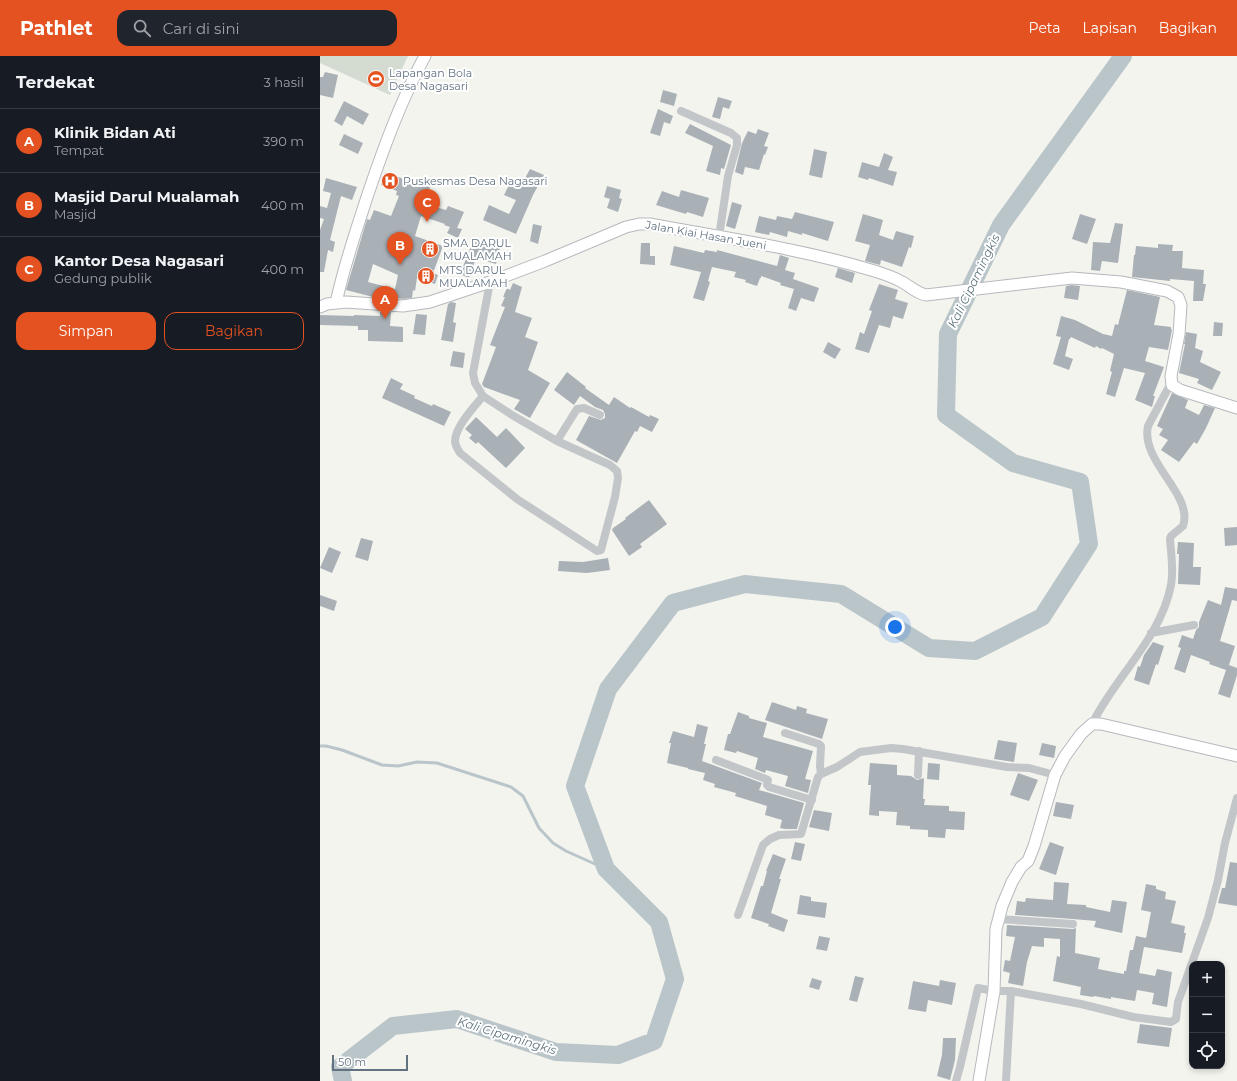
<!DOCTYPE html>
<html lang="id">
<meta charset="utf-8">
<style>
:root{--surface:#171b24;--page:#20242c;--text:#f1f3f6;--muted:#9ea1a6;--line:#363941;--accent:#e35220}
body{margin:0;font-family:Montserrat,sans-serif;background:var(--page);color:var(--text)}
.controls{position:absolute;right:12px;bottom:12px;display:grid;overflow:hidden;border-radius:8px;box-shadow:0 2px 6px #0003}
.controls button{width:36px;height:36px;display:grid;place-items:center;padding:0;border:0;border-bottom:1px solid var(--line);background:var(--surface);color:var(--text);font:20px sans-serif}
.scale{position:absolute;left:12px;bottom:10px;width:76px;box-sizing:border-box;padding-left:4px;border:2px solid #627281;border-top:0;font-size:11px;line-height:14px;white-space:nowrap;color:#627281;-webkit-text-stroke:3px #fff;paint-order:stroke}
.you{position:absolute;left:575px;top:571px;width:14px;height:14px;margin:-10px;border:3px solid #fff;border-radius:50%;background:#1a73e8;box-shadow:0 0 0 6px #1a73e833}
.badge{display:grid;place-items:center;width:26px;height:26px;border-radius:50%;background:var(--accent);color:#fff;font-size:13px;font-weight:700}
.pin{position:absolute;translate:-50% -33px;filter:drop-shadow(0 1px 2px #0008)}
.pin::after{content:'';position:absolute;top:21px;width:14px;height:12px;background:inherit;clip-path:polygon(0 0,100% 0,50% 100%)}
.list{margin:0;padding:0;list-style:none}
h2{display:flex;justify-content:space-between;align-items:center;height:52px;margin:0;padding:0 16px;font-size:17px}
h2 small{font-size:13px;font-weight:400;color:var(--muted)}
.list li{display:grid;grid-template-columns:26px 1fr auto;gap:12px;align-items:center;box-sizing:border-box;height:64px;padding:0 16px;border-top:1px solid var(--line)}
.list b{display:block;font-size:15px;white-space:nowrap}
.list p{margin:0;font-size:13px;white-space:nowrap;color:var(--muted)}
.list em{font-size:13px;font-style:normal;color:var(--muted)}
.actions{display:flex;gap:8px;padding:12px 16px}
.actions a{flex:1;padding:9px 0;border:1px solid var(--accent);border-radius:12px;text-align:center;font-size:14px;color:var(--accent)}
.actions .main{background:var(--accent);color:#fff}
.icon{flex:none;width:22px;height:22px;fill:none;stroke:currentColor;stroke-width:2;stroke-linecap:round;stroke-linejoin:round}
.map{position:relative;flex:none;width:917px;height:1025px;overflow:hidden}
header{display:flex;align-items:center;gap:24px;box-sizing:border-box;height:56px;padding:0 20px;background:var(--accent);color:#fff}
header strong{font-size:19px}
nav{display:flex;gap:22px;margin-inline-start:auto;font-size:14px}
.search{width:280px;height:36px;background:var(--page);display:flex;align-items:center;gap:10px;box-sizing:border-box;padding:0 14px;border-radius:12px;color:var(--muted);font-size:15px}
main{display:flex}
aside{flex:1;background:var(--surface)}
.map>svg:first-child{display:block}
.green{fill:#d4dbd0}
.lines{fill:none;stroke-linecap:round;stroke-linejoin:round}
.stream{stroke:#bac5ca;stroke-width:3}
.river{stroke:#bac5ca;stroke-width:18}
.building{fill:#a9b0b6;fill-rule:evenodd}
.secondary-casing{stroke:#b5b9bd;stroke-width:13}
.street{stroke:#c3c6c9;stroke-width:8}
.secondary{stroke:#fff;stroke-width:11}
.labels{text-anchor:middle;stroke-width:4;stroke-linejoin:round;paint-order:stroke}
.poi-label{font-size:11px;fill:#627281;stroke:#fff;text-anchor:start}
.street-label{font-size:11px;fill:#627281;stroke:#fff}
.water-label{font-size:12px;font-style:italic;fill:#5e757f;stroke:#fff}
</style>
<header>
<strong>Pathlet</strong>
<div class="search"><svg class="icon" aria-label="search" viewBox="0 0 24 24"><circle cx="10" cy="10" r="6"/><path d="M15 15l6 6"/></svg>Cari di sini</div>
<nav><a>Peta</a><a>Lapisan</a><a>Bagikan</a></nav>
</header>
<main>
<aside>
<h2>Terdekat<small>3 hasil</small></h2>
<ul class="list">
<li><span class="badge">A</span><div><b>Klinik Bidan Ati</b><p>Tempat</p></div><em>390 m</em></li>
<li><span class="badge">B</span><div><b>Masjid Darul Mualamah</b><p>Masjid</p></div><em>400 m</em></li>
<li><span class="badge">C</span><div><b>Kantor Desa Nagasari</b><p>Gedung publik</p></div><em>400 m</em></li>
</ul>
<div class="actions"><a class="main">Simpan</a><a>Bagikan</a></div>
</aside>
<div class="map">
<svg width="917" height="1025" viewBox="0 0 917 1025">
<rect width="100%" height="100%" fill="#f4f4ef"/>
<!-- green -->
<path class="green" d="M 0,0 L 88,0 L 70,39 L 0,7 Z"/>
<g class="lines">
<!-- stream -->
<path class="stream" d="M 0,690 L 6,690 L 22,694 L 62,709 L 78,710 L 97,706 L 117,707 L 191,731 L 203,740 L 219,772 L 233,787 L 246,795 L 286,813"/>
<!-- river -->
<path class="river" d="M 23,1025 L 20,1011 L 73,970 L 137,963 L 236,996 L 298,999 L 334,985 L 355,923 L 339,866 L 286,813 L 255,730 L 288,633 L 353,547 L 425,528 L 521,538 L 609,592 L 655,595 L 722,561 L 769,488 L 760,426 L 693,407 L 626,359 L 628,278 L 681,169 L 803,0"/>
</g>
<!-- building -->
<path class="building" d="M 5,16 L 18,19 L 13,42 L 0,39 L 0,21 L 3,21 Z
M 343,34 L 357,38 L 354,50 L 340,46 Z
M 398,41 L 412,45 L 409,53 L 403,51 L 400,63 L 392,61 Z
M 24,45 L 49,58 L 43,69 L 27,60 L 22,70 L 14,65 Z
M 338,53 L 353,60 L 350,68 L 344,66 L 340,80 L 330,77 Z
M 370,68 L 411,89 L 404,113 L 401,112 L 400,119 L 386,115 L 393,90 L 365,77 Z
M 438,73 L 449,77 L 444,90 L 448,91 L 445,99 L 444,98 L 439,114 L 425,111 L 423,119 L 415,116 L 422,87 L 428,75 L 436,78 Z
M 24,78 L 43,87 L 38,98 L 19,89 Z
M 494,93 L 507,96 L 502,122 L 489,119 Z
M 564,97 L 573,101 L 568,114 L 577,116 L 573,130 L 549,122 L 548,124 L 538,121 L 542,106 L 559,111 Z
M 210,113 L 224,119 L 213,139 L 196,178 L 163,164 L 169,149 L 189,158 L 196,144 L 184,139 L 192,123 L 202,128 Z
M 65,117 L 110,131 L 105,148 L 126,154 L 128,150 L 144,156 L 137,172 L 142,173 L 138,182 L 127,177 L 130,171 L 124,169 L 125,168 L 101,160 L 95,180 L 123,190 L 113,217 L 118,219 L 115,228 L 97,222 L 95,235 L 93,234 L 92,242 L 83,243 L 61,239 L 61,241 L 53,241 L 26,234 L 47,163 L 50,164 L 54,154 L 71,160 L 79,140 L 76,139 L 77,135 L 61,129 ZM 53,208 L 78,219 L 75,233 L 48,226 Z
M 6,122 L 37,131 L 32,144 L 21,140 L 10,184 L 15,186 L 13,196 L 8,194 L 4,216 L 0,216 L 0,174 L 4,163 L 0,162 L 0,150 L 7,152 L 11,137 L 3,135 Z
M 287,130 L 301,134 L 299,142 L 302,143 L 298,156 L 287,152 L 290,143 L 284,141 Z
M 361,134 L 389,142 L 383,161 L 367,156 L 366,158 L 336,149 L 342,135 L 359,141 Z
M 412,146 L 422,149 L 415,173 L 406,170 Z
M 475,156 L 514,166 L 508,185 L 482,177 L 482,179 L 468,175 L 467,181 L 450,176 L 449,179 L 435,176 L 439,160 L 456,164 L 457,160 L 472,163 Z
M 543,158 L 563,164 L 559,179 L 573,184 L 576,175 L 594,180 L 591,192 L 589,191 L 582,211 L 561,204 L 560,209 L 545,205 L 550,189 L 535,185 Z
M 760,158 L 776,163 L 767,188 L 752,183 Z
M 795,167 L 803,168 L 798,207 L 782,205 L 780,215 L 771,214 L 773,186 L 790,187 Z
M 213,168 L 222,170 L 218,188 L 210,185 Z
M 153,185 L 164,189 L 165,185 L 181,189 L 176,208 L 156,202 L 149,222 L 140,218 Z
M 321,187 L 330,187 L 330,200 L 335,200 L 335,209 L 320,208 Z
M 838,188 L 853,189 L 852,195 L 863,195 L 862,212 L 884,214 L 883,228 L 886,228 L 883,245 L 873,245 L 874,225 L 850,223 L 850,225 L 812,221 L 814,199 L 815,199 L 816,190 L 838,192 Z
M 354,190 L 384,197 L 385,194 L 397,196 L 397,194 L 457,210 L 460,199 L 469,202 L 465,214 L 475,217 L 473,223 L 499,232 L 494,246 L 481,242 L 476,255 L 468,252 L 474,233 L 460,229 L 461,227 L 441,220 L 441,222 L 440,222 L 437,230 L 425,226 L 426,224 L 414,221 L 416,216 L 392,211 L 388,225 L 390,226 L 384,245 L 373,242 L 381,216 L 350,209 Z
M 518,212 L 535,217 L 532,227 L 515,221 Z
M 193,227 L 202,231 L 195,256 L 212,262 L 205,281 L 218,286 L 208,314 L 230,327 L 210,362 L 194,353 L 200,344 L 164,331 L 162,328 L 176,291 L 170,289 L 185,251 L 181,250 L 185,241 L 183,241 L 187,232 L 190,234 Z
M 559,228 L 578,234 L 575,243 L 588,247 L 583,263 L 573,260 L 570,272 L 559,269 L 549,297 L 535,293 L 540,276 L 544,278 L 552,255 L 549,254 Z
M 752,229 L 760,230 L 758,244 L 744,242 L 746,230 Z
M 807,234 L 840,241 L 834,269 L 851,271 L 851,273 L 852,274 L 848,294 L 829,291 L 825,305 L 844,311 L 833,340 L 835,340 L 832,351 L 815,344 L 825,317 L 804,312 L 795,341 L 786,338 L 792,316 L 790,315 L 794,298 L 782,292 L 781,293 L 776,290 L 775,292 L 751,281 L 750,283 L 749,283 L 745,300 L 753,303 L 749,314 L 733,308 L 741,281 L 736,280 L 741,260 L 755,264 L 783,278 L 792,280 L 795,268 L 798,269 Z
M 131,246 L 136,247 L 133,266 L 136,267 L 133,286 L 121,284 L 128,248 Z
M 60,256 L 71,256 L 70,270 L 83,271 L 83,286 L 48,285 L 48,274 L 38,274 L 38,270 L 0,269 L 0,259 L 34,260 L 34,259 L 60,260 Z
M 96,258 L 107,259 L 105,279 L 93,278 Z
M 894,266 L 903,267 L 902,280 L 893,280 Z
M 866,276 L 877,278 L 875,292 L 883,295 L 880,306 L 901,316 L 892,334 L 877,327 L 879,323 L 859,317 L 865,288 L 864,288 Z
M 508,286 L 521,293 L 515,303 L 503,296 Z
M 133,295 L 145,297 L 143,312 L 130,310 Z
M 247,316 L 266,331 L 265,332 L 289,349 L 294,341 L 310,352 L 311,351 L 329,361 L 330,359 L 339,363 L 332,376 L 320,370 L 317,376 L 315,375 L 297,407 L 256,384 L 269,360 L 281,364 L 285,362 L 285,358 L 283,354 L 275,351 L 260,340 L 254,349 L 234,334 Z
M 71,322 L 83,328 L 80,333 L 95,340 L 94,342 L 112,350 L 113,348 L 131,356 L 124,370 L 62,342 Z
M 852,337 L 868,344 L 865,352 L 879,359 L 884,349 L 895,352 L 886,372 L 877,388 L 874,386 L 859,406 L 841,394 L 848,384 L 839,379 L 843,373 L 837,370 Z
M 156,361 L 177,381 L 186,372 L 205,392 L 186,412 L 158,386 L 156,388 L 149,382 L 152,379 L 145,373 Z
M 329,444 L 347,468 L 320,488 L 322,491 L 309,500 L 292,474 L 293,472 L 306,463 L 305,462 Z
M 917,471 L 917,489 L 905,490 L 904,472 Z
M 41,482 L 53,485 L 48,505 L 35,501 Z
M 858,486 L 874,487 L 873,511 L 881,511 L 880,529 L 858,528 L 859,498 L 857,498 Z
M 9,491 L 21,496 L 12,517 L 0,512 Z
M 288,502 L 290,514 L 267,517 L 238,515 L 239,505 L 263,506 Z
M 905,531 L 917,533 L 917,545 L 912,544 L 900,585 L 915,590 L 909,609 L 917,612 L 917,619 L 910,642 L 898,638 L 906,614 L 889,608 L 890,606 L 871,599 L 865,617 L 854,613 L 861,592 L 858,591 L 862,579 L 873,583 L 876,574 L 879,571 L 879,566 L 888,544 L 901,549 Z
M 0,539 L 17,545 L 14,555 L 0,550 Z
M 833,586 L 844,590 L 838,609 L 836,608 L 829,629 L 814,624 L 818,610 L 820,611 L 824,599 Z
M 452,646 L 476,654 L 477,650 L 487,653 L 486,657 L 508,663 L 502,683 L 445,664 Z
M 418,656 L 429,660 L 429,662 L 447,667 L 443,681 L 493,695 L 485,723 L 491,724 L 488,737 L 465,730 L 468,720 L 446,714 L 445,717 L 435,713 L 438,702 L 417,695 L 416,697 L 404,694 L 408,678 L 410,678 Z
M 377,668 L 388,671 L 384,688 L 386,688 L 382,705 L 442,727 L 439,734 L 484,747 L 477,773 L 465,773 L 460,772 L 462,764 L 445,759 L 447,750 L 415,740 L 416,737 L 394,731 L 395,728 L 383,724 L 385,717 L 368,713 L 368,712 L 347,707 L 351,687 L 349,687 L 353,675 L 374,681 Z
M 678,684 L 697,687 L 694,706 L 674,703 Z
M 722,687 L 736,690 L 734,702 L 719,699 Z
M 550,707 L 577,709 L 577,719 L 591,720 L 597,724 L 604,722 L 603,743 L 605,743 L 604,749 L 629,750 L 629,755 L 645,756 L 644,774 L 626,773 L 625,782 L 608,781 L 608,774 L 590,773 L 590,770 L 576,769 L 577,756 L 559,755 L 559,760 L 549,759 L 551,729 L 548,729 Z
M 608,707 L 620,708 L 619,724 L 607,723 Z
M 698,717 L 718,724 L 709,745 L 690,739 Z
M 736,746 L 754,749 L 751,763 L 733,760 Z
M 494,754 L 512,757 L 509,775 L 489,771 Z
M 475,786 L 485,788 L 481,805 L 471,803 Z
M 730,786 L 744,791 L 736,819 L 719,813 Z
M 453,798 L 466,803 L 459,823 L 461,823 L 451,857 L 468,864 L 464,876 L 448,870 L 449,868 L 431,862 L 441,830 L 443,830 L 447,815 L 446,815 Z
M 910,806 L 917,807 L 917,850 L 898,847 L 902,832 L 905,832 Z
M 734,826 L 749,827 L 747,848 L 766,849 L 766,851 L 790,856 L 792,844 L 807,846 L 802,877 L 774,871 L 776,865 L 753,863 L 695,859 L 697,845 L 705,846 L 706,842 L 733,844 Z
M 826,828 L 836,830 L 836,833 L 846,836 L 845,843 L 856,845 L 851,867 L 865,870 L 864,877 L 866,877 L 862,897 L 824,891 L 819,917 L 835,920 L 837,913 L 852,916 L 847,951 L 832,948 L 834,937 L 817,934 L 815,945 L 791,941 L 791,943 L 774,940 L 773,941 L 760,939 L 761,931 L 733,925 L 737,900 L 740,901 L 740,883 L 724,882 L 724,891 L 712,890 L 707,906 L 703,930 L 688,927 L 690,917 L 683,915 L 685,904 L 690,905 L 695,881 L 686,880 L 687,869 L 753,873 L 756,872 L 755,897 L 780,902 L 778,913 L 804,918 L 804,915 L 806,915 L 810,894 L 813,894 L 816,880 L 826,882 L 831,856 L 821,854 Z
M 480,839 L 491,841 L 491,845 L 507,847 L 505,862 L 477,858 Z
M 499,880 L 510,882 L 507,895 L 496,893 Z
M 535,920 L 544,922 L 537,946 L 529,944 Z
M 492,922 L 502,925 L 499,934 L 489,931 Z
M 620,924 L 636,927 L 632,949 L 608,944 L 606,956 L 588,953 L 593,925 L 619,930 Z
M 820,968 L 852,972 L 849,991 L 817,987 Z
M 623,982 L 636,982 L 635,1004 L 630,1024 L 617,1020 L 622,999 Z"/>
<g class="lines">
<!-- secondary casing -->
<g class="secondary-casing">
<path id="secondary" d="M 16,247 C 24,209 36,175 48,138 C 64,91 81,44 105,0
M 0,251 L 7,248 L 26,246 L 83,250 L 110,246 L 170,226 L 225,205 L 306,171 L 319,168 L 330,168 C 403,182 479,192 551,214 C 561,217 572,220 582,226 C 590,230 596,237 606,239 L 752,222 L 801,226 L 847,235 L 858,241 L 861,249 L 859,278 L 851,320 L 852,329 L 860,334 L 917,352
M 659,1025 L 674,935 L 676,873 L 682,850 L 692,826 L 701,811 L 708,805 L 714,790 L 735,719 L 745,700 L 761,678 L 772,668 L 781,668 L 917,700"/>
</g>
<!-- street -->
<path class="street" d="M 361,55 L 411,77 L 417,82 L 417,89 L 408,120 L 399,181
M 163,340 C 154,351 135,371 135,385 C 135,390 138,393 140,397 L 197,443 L 277,495 L 281,494 L 295,441 L 298,422 L 297,415 L 290,409 L 237,385 L 192,359 L 163,340 L 155,327 L 153,317 L 170,226
M 237,385 L 257,353 L 264,352 L 280,359
M 831,577 L 874,569
M 772,668 C 795,621 841,582 851,529 C 854,514 851,498 850,483 L 851,480 L 863,470 C 874,438 820,406 828,370 L 851,327
M 465,677 L 499,688 L 501,690 L 500,710 L 501,718
M 396,704 L 446,723 L 448,724 L 447,729 L 449,731 L 492,744
M 598,719 L 599,695
M 418,859 L 443,789 L 450,783 L 459,779 L 481,778 L 498,721 L 501,718 L 517,711 L 540,696 L 571,692 L 583,693 L 687,711 L 709,712 L 735,719
M 678,863 L 753,868
M 636,1025 L 640,1011 L 658,932 L 674,935 L 691,935 L 761,948 L 813,961 L 851,966 L 856,963 L 858,946 L 888,862 L 898,824 L 905,787 L 917,742
M 686,1025 L 691,935"/>
<!-- secondary -->
<use href="#secondary" class="secondary"/>
</g>
<!-- icons -->
<defs>
<g id="stadium-disc" transform="scale(0.9)"><circle r="9.5" fill="#e35220" stroke="#fff"/><path d="M0-5a6.5 5 0 1 0 0 10a6.5 5 0 1 0 0-10ZM-3.5-1.8h7v3.6h-7Z" fill="#fff"/></g>
<g id="hospital-disc" transform="scale(0.9)"><circle r="9.5" fill="#e35220" stroke="#fff"/><path d="M-5-5h3v3.5h4V-5h3V5h-3V1.5h-4V5h-3Z" fill="#fff"/></g>
<g id="building-disc" transform="scale(0.9)"><circle r="9.5" fill="#e35220" stroke="#fff"/><path d="M-4-6H4V6H1V3H-1V6H-4ZM-2.5-4.3h1.7v1.8h-1.7ZM.8-4.3h1.7v1.8H.8ZM-2.5-1h1.7V.8h-1.7ZM.8-1h1.7V.8H.8Z" fill="#fff"/></g>
</defs>
<g fill-rule="evenodd">
<use href="#stadium-disc" x="56" y="23"/>
<use href="#hospital-disc" x="70" y="125"/>
<use href="#building-disc" x="110" y="193"/>
<use href="#building-disc" x="106" y="220"/>
</g>
<g class="labels">
<!-- poi labels -->
<g class="poi-label">
<text x="69" y="21">Lapangan Bola<tspan x="69" dy="13">Desa Nagasari</tspan></text>
<text x="83" y="129">Puskesmas Desa Nagasari</text>
<text x="123" y="191">SMA DARUL<tspan x="123" dy="13">MUALAMAH</tspan></text>
<text x="119" y="218">MTS DARUL<tspan x="119" dy="13">MUALAMAH</tspan></text>
</g>
<!-- street labels -->
<g class="street-label">
<text transform="translate(386 179) rotate(10)" y="4">Jalan Kiai Hasan Jueni</text>
</g>
<!-- water labels -->
<g class="water-label">
<text transform="translate(654 225) rotate(-64)" y="4">Kali Cipamingkis</text>
<text transform="translate(187 980) rotate(17)" y="4">Kali Cipamingkis</text>
</g>
</g>
</svg>
<div class="controls">
<button>+</button>
<button>−</button>
<button><svg class="icon" aria-label="locate" viewBox="0 0 24 24"><circle cx="12" cy="12" r="6"/><path d="M12 2v4M12 18v4M2 12h4M18 12h4"/></svg></button>
</div>
<div class="scale">50 m</div>
<div class="you"></div>
<div class="pin badge" style="left:65px;top:263px">A</div>
<div class="pin badge" style="left:80px;top:209px">B</div>
<div class="pin badge" style="left:107px;top:166px">C</div>
</div>
</main>
